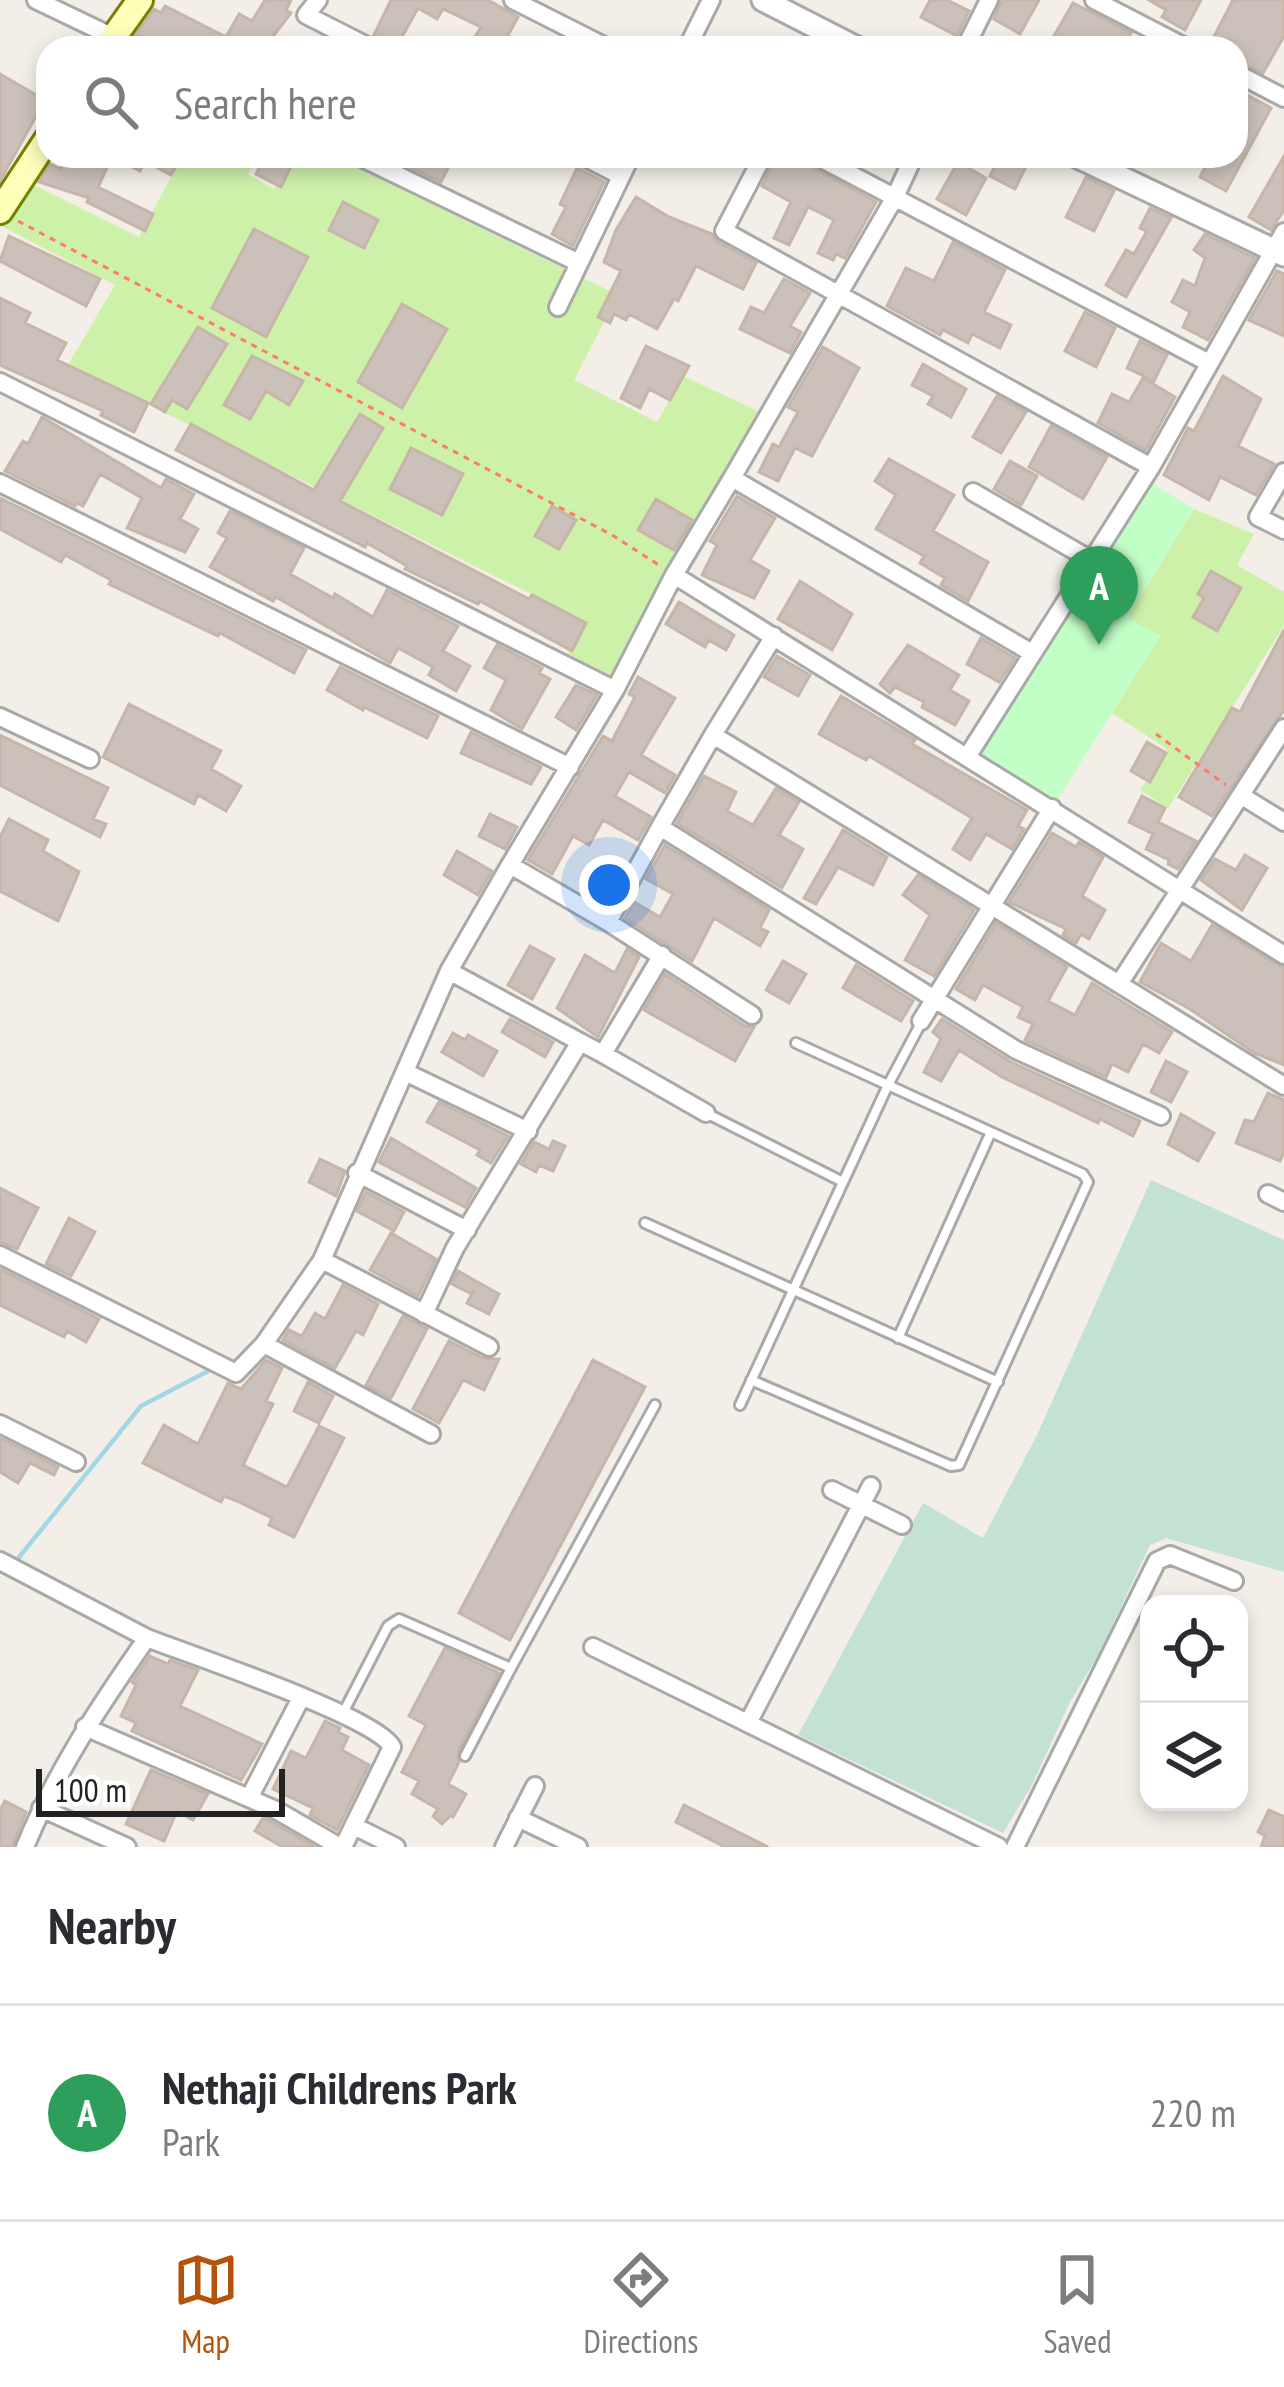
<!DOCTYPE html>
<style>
:root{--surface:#fff;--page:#f2f2f3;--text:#2b2b33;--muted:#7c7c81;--line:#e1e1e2;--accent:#b45309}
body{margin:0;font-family:"PT Sans Narrow",sans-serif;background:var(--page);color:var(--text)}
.controls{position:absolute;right:36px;bottom:36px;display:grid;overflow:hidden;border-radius:24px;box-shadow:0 6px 18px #0003}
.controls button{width:108px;height:108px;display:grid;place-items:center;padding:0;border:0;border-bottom:3px solid var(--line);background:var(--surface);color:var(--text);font:60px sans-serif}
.scale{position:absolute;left:36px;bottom:30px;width:249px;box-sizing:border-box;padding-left:12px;border:6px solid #222;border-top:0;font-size:33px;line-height:42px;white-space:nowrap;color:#222;-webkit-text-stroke:9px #fff;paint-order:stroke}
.you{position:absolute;left:609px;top:885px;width:42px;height:42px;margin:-30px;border:9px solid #fff;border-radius:50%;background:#1a73e8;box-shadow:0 0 0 18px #1a73e833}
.badge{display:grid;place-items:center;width:78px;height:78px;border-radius:50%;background:var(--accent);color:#fff;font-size:39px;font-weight:700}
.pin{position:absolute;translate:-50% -99px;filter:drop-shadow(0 3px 6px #0008)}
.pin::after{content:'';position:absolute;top:63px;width:42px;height:36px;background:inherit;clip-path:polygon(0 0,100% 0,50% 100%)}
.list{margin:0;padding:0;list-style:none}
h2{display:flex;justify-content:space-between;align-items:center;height:156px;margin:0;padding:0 48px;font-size:51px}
h2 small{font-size:39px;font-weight:400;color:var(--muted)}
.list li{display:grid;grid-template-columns:78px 1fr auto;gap:36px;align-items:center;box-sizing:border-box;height:216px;padding:0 48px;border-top:3px solid var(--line)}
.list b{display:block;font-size:45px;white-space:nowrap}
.list p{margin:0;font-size:39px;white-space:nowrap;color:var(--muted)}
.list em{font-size:39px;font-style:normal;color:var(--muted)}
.icon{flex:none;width:66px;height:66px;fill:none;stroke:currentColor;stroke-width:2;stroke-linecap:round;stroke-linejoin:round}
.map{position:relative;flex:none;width:1284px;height:1847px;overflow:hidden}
.search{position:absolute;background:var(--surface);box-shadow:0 6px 18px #0003;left:36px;right:36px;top:36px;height:132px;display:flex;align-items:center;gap:30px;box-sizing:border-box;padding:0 42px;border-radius:36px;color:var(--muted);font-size:45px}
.sheet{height:372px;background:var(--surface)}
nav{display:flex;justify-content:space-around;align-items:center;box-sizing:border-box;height:168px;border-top:3px solid var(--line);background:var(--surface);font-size:33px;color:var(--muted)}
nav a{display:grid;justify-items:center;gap:6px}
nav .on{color:var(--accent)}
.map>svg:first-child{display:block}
.grass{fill:#cef1aa}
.wetland{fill:#c3e2d3}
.park{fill:#c2ffc6}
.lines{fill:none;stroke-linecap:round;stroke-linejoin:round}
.stream{stroke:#a4d7e4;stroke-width:4.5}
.building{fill:#cbc1ba;stroke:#c6b5a8;stroke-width:3}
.service-casing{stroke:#a9a9a9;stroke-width:14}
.minor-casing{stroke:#a9a9a9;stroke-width:22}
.tertiary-casing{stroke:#a9a9a9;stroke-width:27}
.secondary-casing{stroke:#758100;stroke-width:30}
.path{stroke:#ff796c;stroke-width:3;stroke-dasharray:6 6;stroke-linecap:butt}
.service{stroke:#fff;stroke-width:8}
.minor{stroke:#fff;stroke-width:16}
.tertiary{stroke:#fff;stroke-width:21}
.secondary{stroke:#fdffb9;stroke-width:24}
</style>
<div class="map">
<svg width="1284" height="1847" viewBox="0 0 1284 1847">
<rect width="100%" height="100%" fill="#f3efe8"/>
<!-- grass -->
<path class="grass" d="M 182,156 L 259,156 L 248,174 L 274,189 L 294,156 L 333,156 L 618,295 L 574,380 L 657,422 L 683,376 L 762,413 L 610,677 L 567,655 L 582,619 L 68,365 L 115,285 L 1,226 L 30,183 L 139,237 Z
M 1194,509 L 1254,534 L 1237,565 L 1284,592 L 1284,626 L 1168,808 L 1140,790 L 1167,749 L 1112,713 L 1160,636 L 1127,619 Z"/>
<!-- wetland -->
<path class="wetland" d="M 1151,1180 L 1284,1240 L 1284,1572 L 1166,1538 L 1150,1545 L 1099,1654 L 1070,1702 L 1032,1785 L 1003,1833 L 798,1735 L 923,1503 L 983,1538 L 1037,1435 Z"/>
<!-- park -->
<path class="park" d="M 1148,481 L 1194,509 L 1127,618 L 1160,636 L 1055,804 L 979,758 L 1038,655 Z"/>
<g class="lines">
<!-- stream -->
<path class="stream" d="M 16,1561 L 141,1406 L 214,1368"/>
</g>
<!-- building -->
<path class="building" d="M 265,0 L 291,0 L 286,10 L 291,13 L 264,48 L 149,48 L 146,40 L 136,34 L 154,9 L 161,13 L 165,6 L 226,37 L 239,14 L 252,21 Z
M 391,0 L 488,0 L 518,17 L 501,48 L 495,48 L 475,37 L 481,27 L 443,9 L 437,19 L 418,8 L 396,48 L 374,35 Z
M 930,0 L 947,0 L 969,11 L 957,36 L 921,17 Z
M 1002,0 L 1039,0 L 1020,34 L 994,19 Z
M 1149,0 L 1201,0 L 1185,30 L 1162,17 L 1166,10 Z
M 1233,0 L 1284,0 L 1284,36 L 1263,73 L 1236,60 L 1236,48 L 1208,48 Z
M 1073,3 L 1131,33 L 1123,48 L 1047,48 Z
M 0,74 L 45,100 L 0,181 Z
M 1236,89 L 1271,108 L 1226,191 L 1200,177 L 1211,156 L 1236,156 Z
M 67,156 L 182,156 L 171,175 L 145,161 L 140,171 L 112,157 L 98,187 L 153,214 L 145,231 L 87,202 L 89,198 L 39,182 L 50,164 L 60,169 Z
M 266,156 L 296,156 L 281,187 L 256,174 Z
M 387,156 L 454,156 L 441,182 Z
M 776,156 L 792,156 L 876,202 L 845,258 L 836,254 L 833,260 L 818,253 L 834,220 L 808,207 L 789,245 L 774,238 L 791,202 L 762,186 Z
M 1000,156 L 1031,156 L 1015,189 L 990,176 Z
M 1284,156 L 1284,210 L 1271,230 L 1249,217 Z
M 958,162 L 986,178 L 966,215 L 937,199 Z
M 577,168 L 604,182 L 573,246 L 552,234 L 566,207 L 560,204 Z
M 1086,177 L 1114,191 L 1094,231 L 1066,217 Z
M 636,197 L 669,217 L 712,234 L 718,242 L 756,263 L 743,289 L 696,266 L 678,301 L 674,299 L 657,329 L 629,314 L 626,320 L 614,314 L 610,323 L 598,317 L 621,271 L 604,262 L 616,230 Z
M 343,202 L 378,220 L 364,248 L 329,230 Z
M 1150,208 L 1171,218 L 1126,297 L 1106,285 L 1126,250 L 1134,254 L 1147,231 L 1140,228 Z
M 254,229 L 308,257 L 266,337 L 212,308 Z
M 1205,234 L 1255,258 L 1208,340 L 1183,327 L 1190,312 L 1172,302 L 1183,280 L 1195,286 L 1205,258 L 1194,250 Z
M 9,236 L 100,279 L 86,306 L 0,261 Z
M 953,242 L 1005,270 L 984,312 L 1011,325 L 1000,348 L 972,334 L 968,343 L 943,330 L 940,335 L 887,306 L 906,268 L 934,281 Z
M 1277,271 L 1284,274 L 1284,336 L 1249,320 Z
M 784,279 L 810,293 L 790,326 L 801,332 L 790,353 L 740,329 L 751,307 L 764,313 Z
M 0,298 L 30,313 L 25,323 L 66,343 L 57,360 L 148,403 L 134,432 L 101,415 L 103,411 L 0,365 Z
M 402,304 L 447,329 L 402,408 L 358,382 Z
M 1085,312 L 1115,328 L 1096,367 L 1065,351 Z
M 198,327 L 227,344 L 187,409 L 172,400 L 165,412 L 151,404 Z
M 1140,341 L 1167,355 L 1154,381 L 1127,368 Z
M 646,346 L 689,366 L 670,400 L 649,389 L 640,408 L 621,398 Z
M 823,347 L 859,368 L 812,456 L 795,448 L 778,481 L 759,472 L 773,444 L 779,447 L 798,412 L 788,407 Z
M 252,356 L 303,381 L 289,405 L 266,391 L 250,419 L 224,405 Z
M 923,364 L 966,389 L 951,417 L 928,404 L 933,396 L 912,385 Z
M 1223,376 L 1261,399 L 1238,446 L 1274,464 L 1256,495 L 1220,477 L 1209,500 L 1164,475 L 1188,428 L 1194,431 Z
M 1143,378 L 1175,397 L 1146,450 L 1098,423 L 1112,394 L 1129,402 Z
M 997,396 L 1026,412 L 1001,453 L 973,437 Z
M 360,414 L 383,428 L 340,501 L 529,599 L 532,595 L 586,623 L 572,651 L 480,601 L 478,604 L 405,569 L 407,566 L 367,543 L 365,547 L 176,450 L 191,424 L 314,490 Z
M 42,417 L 161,488 L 166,479 L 194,494 L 180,519 L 198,529 L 185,552 L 127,528 L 142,498 L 100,474 L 83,506 L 77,503 L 75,506 L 5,471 L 23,441 L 28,444 Z
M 1051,426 L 1107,457 L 1083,499 L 1029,467 Z
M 411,448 L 463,474 L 442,515 L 390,489 Z
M 889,459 L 954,495 L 933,531 L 988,562 L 968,601 L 941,585 L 945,578 L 920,563 L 924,556 L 876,529 L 896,495 L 875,481 Z
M 1010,461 L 1037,476 L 1021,505 L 994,489 Z
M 737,496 L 775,518 L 750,560 L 769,571 L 754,598 L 702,575 L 717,545 L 710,541 Z
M 0,498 L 306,650 L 294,673 L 220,633 L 218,636 L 109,584 L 111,580 L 65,555 L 61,562 L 0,529 Z
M 656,499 L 692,520 L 674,550 L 638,530 Z
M 552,506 L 576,520 L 559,549 L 535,536 Z
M 230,511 L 304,548 L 290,574 L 333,598 L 335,594 L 373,617 L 387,590 L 458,626 L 443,651 L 470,666 L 456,691 L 429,675 L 433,667 L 398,648 L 390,663 L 276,597 L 273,601 L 210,567 L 227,538 L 218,533 Z
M 1211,571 L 1241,588 L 1217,631 L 1193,617 L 1204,598 L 1198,594 Z
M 800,581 L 852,614 L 832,650 L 778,619 Z
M 679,602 L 734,635 L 726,650 L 709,640 L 705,647 L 666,624 Z
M 1284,630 L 1284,710 L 1212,816 L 1179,797 L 1232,708 L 1240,712 Z
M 981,638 L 1015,658 L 999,682 L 967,664 Z
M 497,645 L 542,668 L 539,673 L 550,679 L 522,729 L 491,710 L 506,680 L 484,668 Z
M 908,645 L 959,675 L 950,690 L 969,701 L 955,725 L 922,707 L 924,702 L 895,687 L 890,693 L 880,684 Z
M 777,656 L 810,675 L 798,696 L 764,677 Z
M 340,667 L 438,716 L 427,738 L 364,707 L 363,710 L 327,690 Z
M 638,677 L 675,698 L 641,755 L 675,775 L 665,793 L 629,772 L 615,796 L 651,817 L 638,840 L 603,820 L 589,845 L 573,836 L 552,874 L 528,860 L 603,736 L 612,741 L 635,697 L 629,694 Z
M 576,685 L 597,695 L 576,730 L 556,717 Z
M 841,696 L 915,740 L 912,744 L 1027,810 L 1018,826 L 1024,829 L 1012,849 L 986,834 L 970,860 L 953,849 L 972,818 L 869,756 L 866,760 L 819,734 Z
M 129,704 L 221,751 L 211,769 L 241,786 L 226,811 L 198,795 L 194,804 L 103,757 Z
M 471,732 L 541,767 L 531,784 L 461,753 Z
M 0,735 L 108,788 L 93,819 L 106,824 L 100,837 L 0,785 Z
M 1147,742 L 1166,753 L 1150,782 L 1131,771 Z
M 704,776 L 736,792 L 727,811 L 753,825 L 776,788 L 799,802 L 779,835 L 803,849 L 782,888 L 677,823 Z
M 1142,796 L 1165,808 L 1158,822 L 1196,841 L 1178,869 L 1168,864 L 1169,860 L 1146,849 L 1153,834 L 1129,822 Z
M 490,814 L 517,827 L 505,849 L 479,836 Z
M 9,819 L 48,840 L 43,851 L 79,872 L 58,921 L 0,891 L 0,837 Z
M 843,830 L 887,857 L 873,885 L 838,867 L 816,904 L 804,898 Z
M 1052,833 L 1076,847 L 1079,842 L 1103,857 L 1082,896 L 1105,910 L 1089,939 L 1081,934 L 1076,943 L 1063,935 L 1066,929 L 1009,902 Z
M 665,845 L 769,910 L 760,928 L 768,932 L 760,946 L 714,918 L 692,961 L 625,918 L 634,902 L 660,917 L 673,894 L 646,879 Z
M 457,851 L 492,871 L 478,895 L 444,875 Z
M 1245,855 L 1267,868 L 1242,910 L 1201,880 L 1215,859 L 1236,870 Z
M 918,875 L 974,910 L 934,976 L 905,960 L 930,915 L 903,895 Z
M 996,923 L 1067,967 L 1048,1001 L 1075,1015 L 1092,983 L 1172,1032 L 1159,1053 L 1143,1044 L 1128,1072 L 1112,1064 L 1106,1077 L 1025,1040 L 1033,1024 L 1018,1017 L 1023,1007 L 983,985 L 975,1000 L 956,989 Z
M 1212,925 L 1284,968 L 1284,1065 L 1254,1053 L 1190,1009 L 1140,982 L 1161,943 L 1191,961 Z
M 530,946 L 554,959 L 532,999 L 508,985 Z
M 627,949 L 639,957 L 598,1037 L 557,1008 L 585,955 L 615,973 Z
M 783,961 L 806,974 L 789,1003 L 766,990 Z
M 856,965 L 913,1001 L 901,1021 L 843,988 Z
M 665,974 L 745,1026 L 754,1027 L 735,1061 L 644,1010 Z
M 510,1019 L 553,1042 L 545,1057 L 502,1032 Z
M 942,1019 L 1011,1062 L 1140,1121 L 1133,1136 L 1100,1119 L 1098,1123 L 1002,1077 L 959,1050 L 941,1081 L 924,1072 L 941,1039 L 933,1032 Z
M 453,1033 L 465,1040 L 468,1035 L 497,1051 L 483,1076 L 442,1052 Z
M 1166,1061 L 1187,1072 L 1171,1102 L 1151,1092 Z
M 1268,1093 L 1284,1100 L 1284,1152 L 1280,1161 L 1236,1143 L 1245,1120 L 1254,1122 Z
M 439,1102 L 508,1136 L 491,1163 L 477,1155 L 480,1150 L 427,1122 Z
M 1181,1114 L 1214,1133 L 1198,1161 L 1168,1144 Z
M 391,1138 L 476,1188 L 465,1207 L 379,1162 Z
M 553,1141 L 565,1146 L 553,1171 L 539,1165 L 536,1172 L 521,1164 L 534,1142 L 549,1149 Z
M 320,1159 L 345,1171 L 336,1196 L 309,1182 Z
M 0,1188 L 38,1208 L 17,1249 L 0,1242 Z
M 366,1192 L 404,1212 L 394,1231 L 357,1211 Z
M 69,1218 L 95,1232 L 71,1276 L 46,1264 Z
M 391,1233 L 436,1259 L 418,1296 L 370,1270 Z
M 0,1269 L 99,1319 L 86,1342 L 67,1331 L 64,1337 L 0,1305 Z
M 458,1271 L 499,1294 L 489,1314 L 467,1303 L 474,1290 L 472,1294 L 452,1284 Z
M 343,1285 L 378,1304 L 363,1335 L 356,1331 L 335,1368 L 283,1340 L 289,1330 L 302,1336 L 315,1313 L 325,1319 Z
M 403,1316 L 427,1329 L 391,1398 L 366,1385 Z
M 449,1341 L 483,1358 L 499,1359 L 484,1390 L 463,1380 L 439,1423 L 413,1409 Z
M 266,1360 L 282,1368 L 266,1401 L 273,1404 L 243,1465 L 287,1487 L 319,1426 L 344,1438 L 294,1537 L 269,1525 L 272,1518 L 237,1501 L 224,1496 L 221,1502 L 143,1463 L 164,1425 L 198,1444 L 228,1383 L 241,1389 Z
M 593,1360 L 645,1387 L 510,1640 L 459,1613 Z
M 308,1382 L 333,1396 L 319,1423 L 294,1411 Z
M 0,1438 L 58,1467 L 54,1475 L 30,1463 L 18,1483 L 0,1472 Z
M 445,1648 L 499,1673 L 458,1752 L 459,1762 L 448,1784 L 466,1794 L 453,1817 L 450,1816 L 442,1824 L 433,1816 L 438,1809 L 412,1794 L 419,1781 L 402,1772 L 426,1725 L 409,1716 Z
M 150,1656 L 168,1664 L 170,1660 L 198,1670 L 180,1706 L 262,1744 L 241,1780 L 132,1731 L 136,1723 L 121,1716 L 136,1685 L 132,1682 Z
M 325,1721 L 340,1728 L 338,1732 L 348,1737 L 342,1750 L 369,1765 L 337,1830 L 310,1815 L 313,1808 L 273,1789 L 291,1751 L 306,1758 Z
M 151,1770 L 208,1794 L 193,1820 L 177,1811 L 164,1841 L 126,1824 Z
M 5,1801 L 26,1812 L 12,1847 L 0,1847 L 0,1810 Z
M 684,1805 L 768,1847 L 725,1847 L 676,1822 Z
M 1269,1810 L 1284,1817 L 1284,1847 L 1261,1847 L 1265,1836 L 1258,1832 Z
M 263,1818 L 270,1821 L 315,1847 L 283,1847 L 255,1831 Z"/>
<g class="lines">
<!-- service casing -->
<g class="service-casing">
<path id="service" d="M 706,1113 L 843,1182
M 645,1223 L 998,1382
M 898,1338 L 991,1132
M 751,1380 L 951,1466 L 959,1465 L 1088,1182 L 1083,1174 L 796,1043
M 740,1405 L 888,1085 L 921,1023
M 343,1713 L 388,1626 L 399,1619 L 511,1668 L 655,1405
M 465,1756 L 511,1668"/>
</g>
<!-- minor casing -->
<g class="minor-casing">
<path id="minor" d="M 36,0 L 136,48
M 318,0 L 306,15 L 371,48
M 513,0 L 608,48
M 1094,0 L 1187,48
M 687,48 L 711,0
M 965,48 L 989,0
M 1236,73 L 1284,98
M 358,156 L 579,263
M 582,156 L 621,176
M 763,156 L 724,231 L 1151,467
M 816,156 L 1209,363
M 914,156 L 895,197 L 732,478 L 1032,653
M 558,307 L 631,156
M 0,382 L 615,690 L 674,575 L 732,478
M 1284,472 L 1258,517 L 1284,530
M 0,483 L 570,767
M 973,492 L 1091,560
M 674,575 L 1284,955
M 774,636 L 713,735 L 1119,984
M 0,717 L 90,759
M 1284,728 L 1119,984 L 1284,1086
M 713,735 L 660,827 L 1016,1050 L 1161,1116
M 967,757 L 1151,467 L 1284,232
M 1242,796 L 1284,822
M 660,827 L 608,922 L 752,1015
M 608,922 L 510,865 L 615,690
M 921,1021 L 1052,808
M 580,1042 L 603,1054 L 662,955
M 603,1054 L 706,1113
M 405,1072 L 528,1131
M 357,1173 L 467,1230
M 1268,1194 L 1284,1202
M 0,1255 L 236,1373 L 264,1344 L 322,1260
M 424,1314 L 455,1248 L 580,1042 L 449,971
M 264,1344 L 431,1434
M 489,1347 L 322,1260 L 449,971 L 510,865
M 0,1424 L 76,1462
M 832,1490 L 902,1525
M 0,1561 L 147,1638
M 593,1647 L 999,1847
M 748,1723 L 871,1486
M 85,1727 L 276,1810 L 340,1847
M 249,1798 L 301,1698
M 41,1808 L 127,1847
M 518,1818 L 578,1847
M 356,1827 L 396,1847
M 25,1847 C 56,1771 100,1705 147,1638 C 190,1655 377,1717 392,1747 L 343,1847
M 504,1847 L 535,1786
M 1015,1847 L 1157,1561 L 1170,1555 L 1234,1581"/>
</g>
<!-- tertiary casing -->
<g class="tertiary-casing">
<path id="tertiary" d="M 763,0 L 857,48
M 1076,156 L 1284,255"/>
</g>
<!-- secondary casing -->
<g class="secondary-casing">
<path id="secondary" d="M 106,48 L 140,0
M 0,211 L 48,138"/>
</g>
<!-- path -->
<path class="path" d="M 18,221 L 612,535 L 659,565
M 1156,734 L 1226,785"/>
<!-- service -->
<use href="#service" class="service"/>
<!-- minor -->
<use href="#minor" class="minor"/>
<!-- tertiary -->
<use href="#tertiary" class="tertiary"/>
<!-- secondary -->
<use href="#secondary" class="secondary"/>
</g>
</svg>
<div class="controls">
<button><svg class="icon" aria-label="locate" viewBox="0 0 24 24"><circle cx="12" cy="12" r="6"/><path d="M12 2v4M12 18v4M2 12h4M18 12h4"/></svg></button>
<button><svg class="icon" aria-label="layers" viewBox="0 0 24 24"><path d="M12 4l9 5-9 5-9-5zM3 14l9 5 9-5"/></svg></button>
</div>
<div class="scale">100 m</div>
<div class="you"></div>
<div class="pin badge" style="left:1099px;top:645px;background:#2e9e5b">A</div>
<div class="search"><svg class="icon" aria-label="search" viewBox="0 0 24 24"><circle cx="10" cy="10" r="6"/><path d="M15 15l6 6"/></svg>Search here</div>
</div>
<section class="sheet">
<h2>Nearby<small></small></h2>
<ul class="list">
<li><span class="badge" style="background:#2e9e5b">A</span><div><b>Nethaji Childrens Park</b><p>Park</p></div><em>220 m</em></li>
</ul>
</section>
<nav>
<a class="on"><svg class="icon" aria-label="map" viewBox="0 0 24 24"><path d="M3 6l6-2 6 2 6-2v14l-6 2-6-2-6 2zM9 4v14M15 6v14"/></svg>Map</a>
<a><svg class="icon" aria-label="directions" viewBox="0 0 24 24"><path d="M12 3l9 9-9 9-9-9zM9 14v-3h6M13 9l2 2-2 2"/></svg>Directions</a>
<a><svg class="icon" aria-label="saved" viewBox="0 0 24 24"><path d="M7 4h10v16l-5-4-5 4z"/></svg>Saved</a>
</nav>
